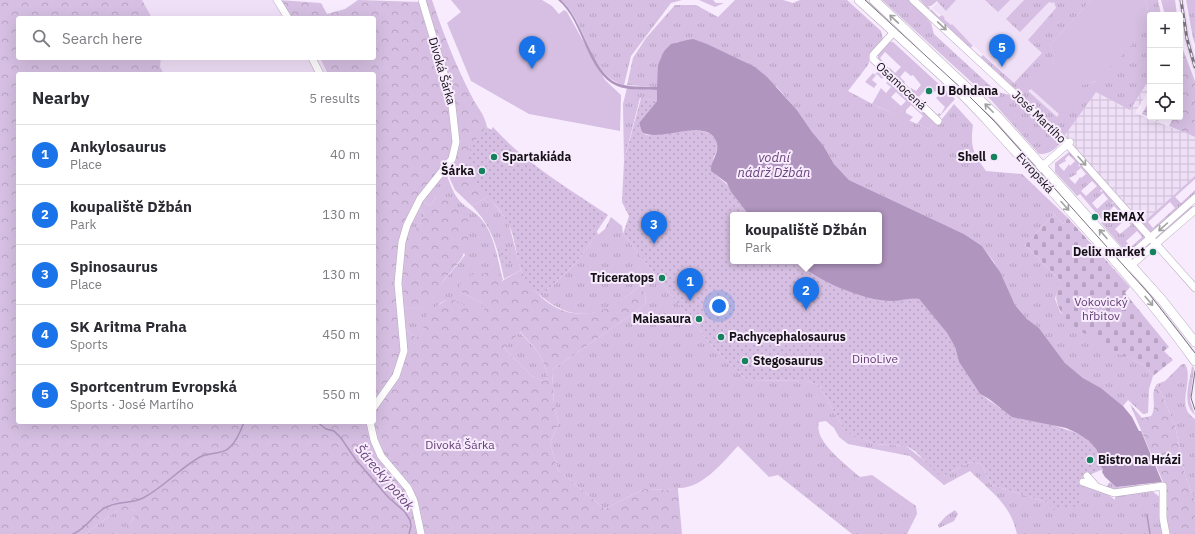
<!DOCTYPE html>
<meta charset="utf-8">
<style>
:root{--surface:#fff;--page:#f2f2f3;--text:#2b2b33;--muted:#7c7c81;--line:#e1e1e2;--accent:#1a73e8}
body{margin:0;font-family:"IBM Plex Sans",sans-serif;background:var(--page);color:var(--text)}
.controls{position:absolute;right:12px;top:12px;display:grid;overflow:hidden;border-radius:4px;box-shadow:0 4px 16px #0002}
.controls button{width:36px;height:36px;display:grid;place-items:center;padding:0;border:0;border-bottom:1px solid var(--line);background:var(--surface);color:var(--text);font:20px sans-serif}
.you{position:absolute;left:719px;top:306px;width:14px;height:14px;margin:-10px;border:3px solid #fff;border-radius:50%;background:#1a73e8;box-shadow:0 0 0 6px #1a73e833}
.badge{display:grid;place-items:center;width:26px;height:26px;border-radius:50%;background:var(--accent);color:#fff;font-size:13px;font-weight:700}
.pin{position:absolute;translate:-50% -33px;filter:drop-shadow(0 1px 2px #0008)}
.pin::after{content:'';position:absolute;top:21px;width:14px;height:12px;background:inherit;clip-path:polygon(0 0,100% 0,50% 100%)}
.popup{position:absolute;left:730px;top:212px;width:152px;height:52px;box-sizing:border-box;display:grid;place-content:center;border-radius:4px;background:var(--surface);filter:drop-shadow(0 1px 3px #0005);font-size:13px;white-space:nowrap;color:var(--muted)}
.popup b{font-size:15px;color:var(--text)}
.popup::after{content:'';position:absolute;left:50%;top:100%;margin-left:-8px;border:8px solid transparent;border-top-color:var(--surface)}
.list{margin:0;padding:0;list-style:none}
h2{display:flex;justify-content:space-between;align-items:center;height:52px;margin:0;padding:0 16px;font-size:17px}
h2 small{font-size:13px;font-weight:400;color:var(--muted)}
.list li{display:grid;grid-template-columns:26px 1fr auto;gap:12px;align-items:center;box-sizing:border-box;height:60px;padding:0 16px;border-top:1px solid var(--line)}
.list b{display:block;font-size:15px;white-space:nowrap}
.list p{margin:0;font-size:13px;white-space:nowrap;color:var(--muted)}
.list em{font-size:13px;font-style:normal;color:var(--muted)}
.icon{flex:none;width:22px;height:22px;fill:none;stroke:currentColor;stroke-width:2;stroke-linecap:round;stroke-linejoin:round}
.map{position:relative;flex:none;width:1195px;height:534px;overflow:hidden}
.search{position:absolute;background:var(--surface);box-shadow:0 4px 16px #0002;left:16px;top:16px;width:360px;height:44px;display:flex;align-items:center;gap:10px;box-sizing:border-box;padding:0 14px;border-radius:4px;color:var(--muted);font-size:15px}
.panel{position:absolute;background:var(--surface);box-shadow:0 4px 16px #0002;left:16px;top:72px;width:360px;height:352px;border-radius:4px}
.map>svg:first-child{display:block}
.built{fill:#efdff7}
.industrial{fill:url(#industrial-grid)}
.grass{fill:url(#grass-tufts);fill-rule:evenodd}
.forest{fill:url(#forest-crowns);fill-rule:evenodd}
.cemetery{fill:url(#cemetery-stones)}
.park{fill:url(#park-dots)}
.garden{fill:#d6bfe2;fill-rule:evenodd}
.water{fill:#b095be}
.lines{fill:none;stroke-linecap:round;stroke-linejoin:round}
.stream{stroke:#b095be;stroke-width:1.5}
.minor-casing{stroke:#b8adbe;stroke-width:8}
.major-casing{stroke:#b8adbe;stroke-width:10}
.minor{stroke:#fff;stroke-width:7}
.major{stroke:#fff;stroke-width:9}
.tram{stroke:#7c7480;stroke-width:1}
.rail-casing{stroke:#7c7480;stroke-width:3}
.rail{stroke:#f7ebfd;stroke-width:1.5;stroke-dasharray:4.5;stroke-linecap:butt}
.oneway{stroke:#a1a0a2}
.poi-dot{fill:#15815d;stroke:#f7ebfd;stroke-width:1.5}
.labels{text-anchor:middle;stroke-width:4;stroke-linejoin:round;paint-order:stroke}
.street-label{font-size:12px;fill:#151117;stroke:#f7ebfd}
.poi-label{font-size:12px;font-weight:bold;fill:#151117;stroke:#f7ebfd;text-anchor:start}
.park-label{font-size:12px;fill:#633f74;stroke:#f7ebfd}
.water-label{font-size:13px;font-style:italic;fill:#69447b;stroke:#f7ebfd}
</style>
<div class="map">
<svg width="1195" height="534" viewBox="0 0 1195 534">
<defs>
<pattern id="industrial-grid" width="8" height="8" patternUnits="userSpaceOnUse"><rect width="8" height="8" fill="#efdff7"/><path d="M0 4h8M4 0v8" fill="none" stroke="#ccbed3"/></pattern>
<pattern id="grass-tufts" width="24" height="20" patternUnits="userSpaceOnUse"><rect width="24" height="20" fill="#d6bfe2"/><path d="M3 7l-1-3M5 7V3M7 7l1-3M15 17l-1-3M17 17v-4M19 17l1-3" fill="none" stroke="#b7a3c1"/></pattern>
<pattern id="forest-crowns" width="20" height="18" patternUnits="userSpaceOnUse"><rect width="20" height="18" fill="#d6bfe2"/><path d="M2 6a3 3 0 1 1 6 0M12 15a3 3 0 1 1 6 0" fill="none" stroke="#b7a3c1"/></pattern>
<pattern id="cemetery-stones" width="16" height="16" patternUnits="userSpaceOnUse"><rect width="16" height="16" fill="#d6bfe2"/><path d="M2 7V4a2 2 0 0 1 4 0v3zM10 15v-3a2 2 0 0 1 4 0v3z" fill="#b7a3c1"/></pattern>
<pattern id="park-dots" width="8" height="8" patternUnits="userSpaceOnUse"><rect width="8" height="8" fill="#d6bfe2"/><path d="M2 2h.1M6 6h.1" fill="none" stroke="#b7a3c1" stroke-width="1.8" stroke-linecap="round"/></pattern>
</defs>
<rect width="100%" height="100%" fill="#f7ebfd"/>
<!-- built -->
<path class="built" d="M 142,0 L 279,0 L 291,18 L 152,18 Z
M 935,0 L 1158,0 L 1161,15 L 1150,15 L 1150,78 L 1130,110 L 1096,92 L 1065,135 L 1002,76 L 1004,73 L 944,19 L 945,18 L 941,14 L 940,15 L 932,8 L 938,2 Z
M 1178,0 L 1184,0 L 1190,38 L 1195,57 L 1195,76 L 1184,40 Z
M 161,58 L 320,58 L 328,74 L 164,74 L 160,67 Z"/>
<!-- industrial -->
<path class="industrial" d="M 1150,78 L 1150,88 L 1135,113 L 1195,137 L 1195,176 L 1142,224 L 1064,136 L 1096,92 L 1130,110 Z"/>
<!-- grass -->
<path class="grass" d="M 561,0 L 682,0 L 671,3 L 631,56 L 624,85 C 589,76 587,22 561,0 Z
M 699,0 L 713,0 L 716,3 L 724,3 L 715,7 Z
M 735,0 L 783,0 L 793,3 L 800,0 L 847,0 L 881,31 L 883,39 L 871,55 L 868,65 L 848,91 L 878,107 L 929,129 L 935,122 L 938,124 L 954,104 L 973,125 C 970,147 973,153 986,171 L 1022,174 L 1068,218 L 1063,224 L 1054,214 L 1025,245 L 1060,280 L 1055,299 L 1060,312 L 1081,331 L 1103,343 L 1105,347 L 1144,365 L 1153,376 L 1149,389 L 1148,413 L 1143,414 L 1128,400 L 1123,406 L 1101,388 L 1083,378 L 1065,363 L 1039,328 L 1027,319 L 1015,305 L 994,262 L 982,246 L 964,234 L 849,180 L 834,164 L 823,145 L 812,132 L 797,110 L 776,86 L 677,42 L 664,51 L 657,87 L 627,85 L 633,58 L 646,38 L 675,5 L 696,5 L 718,17 Z
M 882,0 L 910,0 L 931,23 L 934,34 L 997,92 L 1010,95 L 1061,141 C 1057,149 1048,155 1039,154 L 991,100 Z
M 920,0 L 956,0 L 946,11 L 937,1 L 931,6 L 928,6 L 930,8 L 929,10 Z
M 985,0 L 1010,0 L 998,12 Z
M 1024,0 L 1091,0 L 1050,45 L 1052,47 C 1050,74 1069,91 1094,82 L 1148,9 L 1145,0 L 1158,0 L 1161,15 L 1150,15 L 1150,78 L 1130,110 L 1096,92 L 1065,135 L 930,11 L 931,9 L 939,17 L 942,15 L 945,18 L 944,19 L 951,25 L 952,24 L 973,46 L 971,47 L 972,49 L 981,57 L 983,55 L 1014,83 L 1042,53 L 1028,40 L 1056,8 L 1054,2 L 1052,3 L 1049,2 L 1020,32 L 1006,19 ZM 1031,89 L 1059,114 L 1057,117 L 1028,91 Z
M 1186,0 L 1195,0 L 1195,44 L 1193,38 Z
M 627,88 L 657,90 L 657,101 L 640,98 L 624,161 L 623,104 Z
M 1069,152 L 1080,163 L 1078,167 L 1082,164 L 1103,188 L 1100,191 L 1101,192 L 1104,189 L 1114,201 L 1111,204 L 1115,202 L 1145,235 L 1146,238 L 1128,254 L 1101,223 L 1103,221 L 1080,194 L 1077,196 L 1055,172 L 1055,163 ZM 1069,155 L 1075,161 L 1070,166 L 1069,164 L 1064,171 L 1058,165 L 1066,161 L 1065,159 ZM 1081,168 L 1086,174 L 1081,178 L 1080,177 L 1075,184 L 1069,178 L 1077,174 L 1076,172 ZM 1092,181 L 1097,186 L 1086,196 L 1081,191 ZM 1103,193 L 1108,199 L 1097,209 L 1092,203 ZM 1114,206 L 1120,212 L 1109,222 L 1104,216 ZM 1126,219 L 1131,225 L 1120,234 L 1115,229 ZM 1137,231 L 1142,237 L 1131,247 L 1126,241 Z
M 442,174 L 447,176 C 451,186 455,198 464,205 C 472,211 479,215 485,224 C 495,239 498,262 503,280 L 460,292 L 481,302 L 488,317 L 450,299 C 433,303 426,321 421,337 L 415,337 L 406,329 L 400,329 L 398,315 L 406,307 C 427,314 434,292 445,279 C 452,271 459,263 465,255 L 436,197 L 430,206 L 421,200 Z
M 1195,176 L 1195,179 L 1175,197 L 1181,203 L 1195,190 L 1195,195 L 1150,233 L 1142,224 L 1145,221 ZM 1170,202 L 1175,208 L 1153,228 L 1148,222 Z
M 488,196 L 508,221 L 521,270 L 504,279 C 498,250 493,227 472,206 Z
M 1191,205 L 1194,208 L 1156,241 L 1154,238 Z
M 418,208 L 425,215 L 410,239 L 406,236 Z
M 611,217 L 622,226 L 623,234 L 712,346 L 747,380 L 807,381 L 820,386 L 843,428 L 849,433 L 875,444 L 906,446 L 944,476 L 971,462 L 981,464 L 992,485 L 1049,503 L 1081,487 L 1082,483 L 1109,495 L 1115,500 L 1115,495 L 1152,491 L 1161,498 L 1163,534 L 1017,534 C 1010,503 991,492 970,471 L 944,485 L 910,456 L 848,444 L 839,437 L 834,428 L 826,421 L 819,422 C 813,441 847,465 860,477 L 872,475 L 916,506 L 917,514 L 907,534 L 852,534 L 778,475 L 769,477 L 738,446 C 723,462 702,489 678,488 L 678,490 L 644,489 L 605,509 L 558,470 L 550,443 L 559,422 L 554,404 L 552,370 L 645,305 L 646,295 L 640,285 C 609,315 576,326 541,296 L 575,264 L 594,238 L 605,229 Z
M 519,332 C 535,347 543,356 548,377 L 543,381 L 532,376 L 504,348 Z
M 1182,364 L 1185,364 C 1195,381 1174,406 1195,419 L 1195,501 L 1185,475 L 1175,425 L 1157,384 L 1165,381 Z
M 1192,366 L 1194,368 L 1190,400 L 1195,415 C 1181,404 1190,381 1192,366 Z
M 1110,482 L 1116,487 L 1138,485 L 1139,488 L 1115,491 L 1105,488 Z
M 123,509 L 131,509 L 135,511 C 136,520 123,532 115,534 C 106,534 94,534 85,534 L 116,511 Z
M 955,510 L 958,514 L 954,521 L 939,528 L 938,525 L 946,516 Z"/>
<!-- forest -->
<path class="forest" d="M 0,0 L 142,0 L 152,18 L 18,18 L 18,58 L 161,58 L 160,67 L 164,74 L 18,74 L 18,422 L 374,422 L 374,74 L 328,74 L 320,58 L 374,58 L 374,18 L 291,18 L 279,0 L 321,3 L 327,14 L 345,9 L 358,0 L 420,2 C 432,40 465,120 451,157 C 446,169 429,188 421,200 L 430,206 L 436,197 L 443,195 C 452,204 468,213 470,227 C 470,231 468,235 468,239 C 463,262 457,263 444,280 C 434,294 426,314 406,307 L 398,315 L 400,329 L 406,329 L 415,337 L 421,337 L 427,315 L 435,307 L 450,298 L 487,316 L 481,302 L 460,292 L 459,286 L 468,277 L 481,270 L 483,274 L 490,270 L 498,272 L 502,281 L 521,270 C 551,325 598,326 640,285 L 646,295 L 645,305 L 552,370 L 554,404 L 559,422 L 550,443 L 558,470 L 605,509 L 644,489 L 678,490 L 682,534 L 116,534 C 123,527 136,523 135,511 L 131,509 L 116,511 L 85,534 L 0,534 ZM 418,208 L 425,215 L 410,238 L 406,236 ZM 520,332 C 535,347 543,356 548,377 L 543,381 L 532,376 L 504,348 Z
M 424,0 L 432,0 C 443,33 456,66 472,97 C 477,107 485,115 487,127 C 462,152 464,171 488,196 L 472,206 L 455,190 L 450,179 L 449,174 L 453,160 L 457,131 Z
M 1182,47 L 1195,81 L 1195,137 L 1169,126 L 1172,120 L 1169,117 L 1180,117 L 1180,51 Z
M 1150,100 L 1150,117 L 1159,117 L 1158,121 L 1142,114 Z
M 1157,384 L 1175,425 L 1185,475 L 1195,501 L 1195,534 L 1167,534 L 1163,482 L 1130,404 L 1142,418 L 1151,416 C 1158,406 1149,394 1157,384 Z"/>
<!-- cemetery -->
<path class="cemetery" d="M 1054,214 L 1063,224 L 1068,218 L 1130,287 L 1125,293 L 1169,347 L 1164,351 L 1173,360 L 1153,376 L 1144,365 L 1104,347 L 1102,343 C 1078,331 1045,312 1060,280 L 1025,245 Z"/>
<!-- park -->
<path class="park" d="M 641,98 L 657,101 L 639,123 L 642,132 L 646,135 C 663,137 713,118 717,145 C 718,151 714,155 713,160 C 712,164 715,171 716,175 L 730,187 L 731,192 L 749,215 L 733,215 L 733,261 L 796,261 L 803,268 L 891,301 L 913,298 L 919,299 L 947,333 L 955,347 L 959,362 L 980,394 L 1000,408 L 1077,433 L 1089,441 L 1096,449 L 1100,457 L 1098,463 L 1104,469 C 1080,477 1081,483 1079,506 L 1053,510 L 1049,503 L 992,485 L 981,464 L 971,462 L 944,476 L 938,474 L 915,451 L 906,446 L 875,444 L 848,433 L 843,428 L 820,386 L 807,381 L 747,380 L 712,346 L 623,234 L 629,216 L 622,202 L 624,161 Z
M 487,127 L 491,130 L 493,127 C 525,163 568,188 608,215 L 597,231 L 598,235 L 594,238 L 575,264 L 541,296 C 510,271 522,247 506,219 C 495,200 473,188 469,164 C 466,149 477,137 487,127 Z
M 508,247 L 511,263 L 503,265 L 498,249 Z"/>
<!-- garden -->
<path class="garden" d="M 451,0 L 542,0 L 552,6 L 559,14 L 564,10 L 567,12 L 605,80 L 621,95 L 620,131 L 529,114 L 471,81 L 447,23 L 461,12 Z
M 1091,0 L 1145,0 C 1148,8 1149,15 1147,24 C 1143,34 1103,78 1093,82 C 1067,93 1050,72 1052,47 L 1050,45 Z
M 1161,0 L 1175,0 L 1177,15 L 1165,15 Z
M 890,42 L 893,42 L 955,99 L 939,117 L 937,115 L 939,113 L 941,114 L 945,107 L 936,98 L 939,95 L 935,91 L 933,93 L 927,88 L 918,98 L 909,90 L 911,88 L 916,91 L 921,85 L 913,75 L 911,76 L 905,71 L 900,77 L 905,82 L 903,84 L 887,70 L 890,68 L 895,73 L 901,67 L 885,52 L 880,58 L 885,64 L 883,66 L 878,61 L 878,55 Z
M 1043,62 L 1080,96 L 1062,115 L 1026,81 Z
M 877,69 L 884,76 L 882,79 L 877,74 L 872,80 L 877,84 L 874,88 L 865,82 L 873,73 L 875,75 L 877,72 Z
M 889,80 L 935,122 L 929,129 L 917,124 L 923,116 L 911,105 L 906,110 L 906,113 L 913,117 L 909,121 L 872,104 L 881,88 L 886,93 L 891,87 L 886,83 ZM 896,92 L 906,101 L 901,106 L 891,97 Z"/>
<!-- water -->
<path class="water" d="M 558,0 L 561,0 C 583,19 592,73 617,83 C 629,88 644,86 657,87 L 658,65 L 664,51 L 671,44 L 687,40 L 693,39 L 707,44 L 755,67 L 767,77 L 797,110 L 812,132 L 823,145 L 834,164 L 849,180 L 964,234 L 982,246 L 1000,272 L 1015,305 L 1027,319 L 1039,328 L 1065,363 L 1083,378 L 1101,388 L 1123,406 L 1132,417 L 1139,431 L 1141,431 L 1162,482 L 1116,487 L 1105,477 L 1102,472 L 1103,469 L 1098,463 L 1100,457 L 1096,449 L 1089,441 L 1077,433 L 1066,428 L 1012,417 L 989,399 L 980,394 L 959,362 L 955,347 L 947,333 L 919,299 C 910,297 901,301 892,301 C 864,301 815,280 796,261 L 879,261 L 879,215 L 749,215 L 731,192 L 727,183 L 711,171 C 710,162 719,154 717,144 C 710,114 658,144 642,132 L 639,123 L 657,101 L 657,90 C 645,89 628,91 617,86 C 586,72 584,21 558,0 Z"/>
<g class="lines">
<!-- stream -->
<path class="stream" d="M 317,422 L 326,429 L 334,431 L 341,438 L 356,460 L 388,497 L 405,512 L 410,520 L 411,526 L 409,534
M 1147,515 L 1150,534
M 73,534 C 87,528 91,517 103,509 C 117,500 128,505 143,498 C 164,487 180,468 200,457 C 210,452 224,455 231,446 C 238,439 241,430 244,422"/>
<!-- minor casing -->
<g class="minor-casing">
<path id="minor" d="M 277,0 L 288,18
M 913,0 L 1060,136 L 1195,288
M 894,32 L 873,55 L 873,59 L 938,121
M 312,58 L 320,74
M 1039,169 L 1070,142
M 1123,262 L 1195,198
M 1128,268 L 1195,210
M 374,407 L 396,376 L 404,351 L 398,283 L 402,242 L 407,225 L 420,199 L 452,159 L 456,142 L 451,97 L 422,0
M 370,422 L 374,440 L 381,456 L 408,488 L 414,501 L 421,534
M 1087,476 L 1096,486
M 1083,482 L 1114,493 L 1163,486 L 1163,518 L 1166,534"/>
</g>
<!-- major casing -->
<g class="major-casing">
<path id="major" d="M 859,0 L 963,95 L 986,119 C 1057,198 1133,274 1195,361
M 874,0 L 998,117 L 1162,300 L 1195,342"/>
</g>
<!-- minor -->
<use href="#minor" class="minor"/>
<!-- major -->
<use href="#major" class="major"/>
<!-- tram -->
<path class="tram" d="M 865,0 L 962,89 L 995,122 L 1150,295 L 1195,353
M 1195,371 L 1191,398 L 1195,410"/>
<!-- rail casing -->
<g class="rail-casing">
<path id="rail" d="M 1181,0 L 1187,39 L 1195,67"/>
</g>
<!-- rail -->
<use href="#rail" class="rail"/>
</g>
<!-- one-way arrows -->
<defs><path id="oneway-shaft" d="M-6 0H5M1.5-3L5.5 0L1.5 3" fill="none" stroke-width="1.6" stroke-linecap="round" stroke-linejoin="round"/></defs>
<g class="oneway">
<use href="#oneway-shaft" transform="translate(894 19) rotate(-137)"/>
<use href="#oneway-shaft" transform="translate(942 26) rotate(43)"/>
<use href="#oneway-shaft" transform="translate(989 108) rotate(-135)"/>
<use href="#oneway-shaft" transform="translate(1082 161) rotate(48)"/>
<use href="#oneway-shaft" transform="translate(1065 206) rotate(48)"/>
<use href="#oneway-shaft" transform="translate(1163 227) rotate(138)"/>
<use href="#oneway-shaft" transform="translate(1103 234) rotate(-131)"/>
<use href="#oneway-shaft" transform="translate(1149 301) rotate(50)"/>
</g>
<!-- markers -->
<g class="poi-dot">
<circle cx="929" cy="91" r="4"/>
<circle cx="494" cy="157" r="4"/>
<circle cx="994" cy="157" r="4"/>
<circle cx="482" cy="171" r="4"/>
<circle cx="1095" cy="217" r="4"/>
<circle cx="1153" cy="252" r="4"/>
<circle cx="662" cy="278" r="4"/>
<circle cx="699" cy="319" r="4"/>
<circle cx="721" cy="337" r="4"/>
<circle cx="745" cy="361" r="4"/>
<circle cx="1090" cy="460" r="4"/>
</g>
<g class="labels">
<!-- street labels -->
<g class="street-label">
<text transform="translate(442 71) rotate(74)" y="4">Divoká Šárka</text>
<text transform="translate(901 86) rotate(43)" y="4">Osamocená</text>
<text transform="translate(1039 117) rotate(44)" y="4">José Martího</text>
<text transform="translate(1035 173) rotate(48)" y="4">Evropská</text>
</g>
<!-- poi labels -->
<g class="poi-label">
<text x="937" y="95">U Bohdana</text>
<text x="502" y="161">Spartakiáda</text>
<text x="986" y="161" text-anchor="end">Shell</text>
<text x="474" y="175" text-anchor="end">Šárka</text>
<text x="1103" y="221">REMAX</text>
<text x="1145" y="256" text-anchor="end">Delix market</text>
<text x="654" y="282" text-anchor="end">Triceratops</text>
<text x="691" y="323" text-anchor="end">Maiasaura</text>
<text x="729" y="341">Pachycephalosaurus</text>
<text x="753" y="365">Stegosaurus</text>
<text x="1098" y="464">Bistro na Hrázi</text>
</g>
<!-- park labels -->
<g class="park-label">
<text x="1101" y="306">Vokovický<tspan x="1101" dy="14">hřbitov</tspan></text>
<text x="875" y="363">DinoLive</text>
<text x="460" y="449">Divoká Šárka</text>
</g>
<!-- water labels -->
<g class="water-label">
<text x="774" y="162">vodní<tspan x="774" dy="15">nádrž Džbán</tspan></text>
<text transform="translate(385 477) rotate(49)" y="5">Šárecký potok</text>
</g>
</g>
</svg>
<div class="controls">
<button>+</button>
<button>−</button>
<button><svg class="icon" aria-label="locate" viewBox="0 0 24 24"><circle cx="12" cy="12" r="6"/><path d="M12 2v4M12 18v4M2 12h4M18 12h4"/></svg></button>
</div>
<div class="you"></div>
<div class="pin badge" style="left:690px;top:301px">1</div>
<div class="pin badge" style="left:806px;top:310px">2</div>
<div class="popup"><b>koupaliště Džbán</b>Park</div>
<div class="pin badge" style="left:654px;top:244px">3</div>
<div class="pin badge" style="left:532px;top:69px">4</div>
<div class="pin badge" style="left:1002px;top:67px">5</div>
<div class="search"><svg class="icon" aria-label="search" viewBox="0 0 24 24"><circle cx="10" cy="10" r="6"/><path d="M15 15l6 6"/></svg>Search here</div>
<section class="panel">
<h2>Nearby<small>5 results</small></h2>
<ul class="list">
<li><span class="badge">1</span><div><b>Ankylosaurus</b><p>Place</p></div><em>40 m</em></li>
<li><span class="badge">2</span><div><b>koupaliště Džbán</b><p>Park</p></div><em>130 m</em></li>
<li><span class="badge">3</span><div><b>Spinosaurus</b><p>Place</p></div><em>130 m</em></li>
<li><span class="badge">4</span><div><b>SK Aritma Praha</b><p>Sports</p></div><em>450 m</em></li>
<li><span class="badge">5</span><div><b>Sportcentrum Evropská</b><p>Sports · José Martího</p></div><em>550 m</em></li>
</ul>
</section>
</div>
